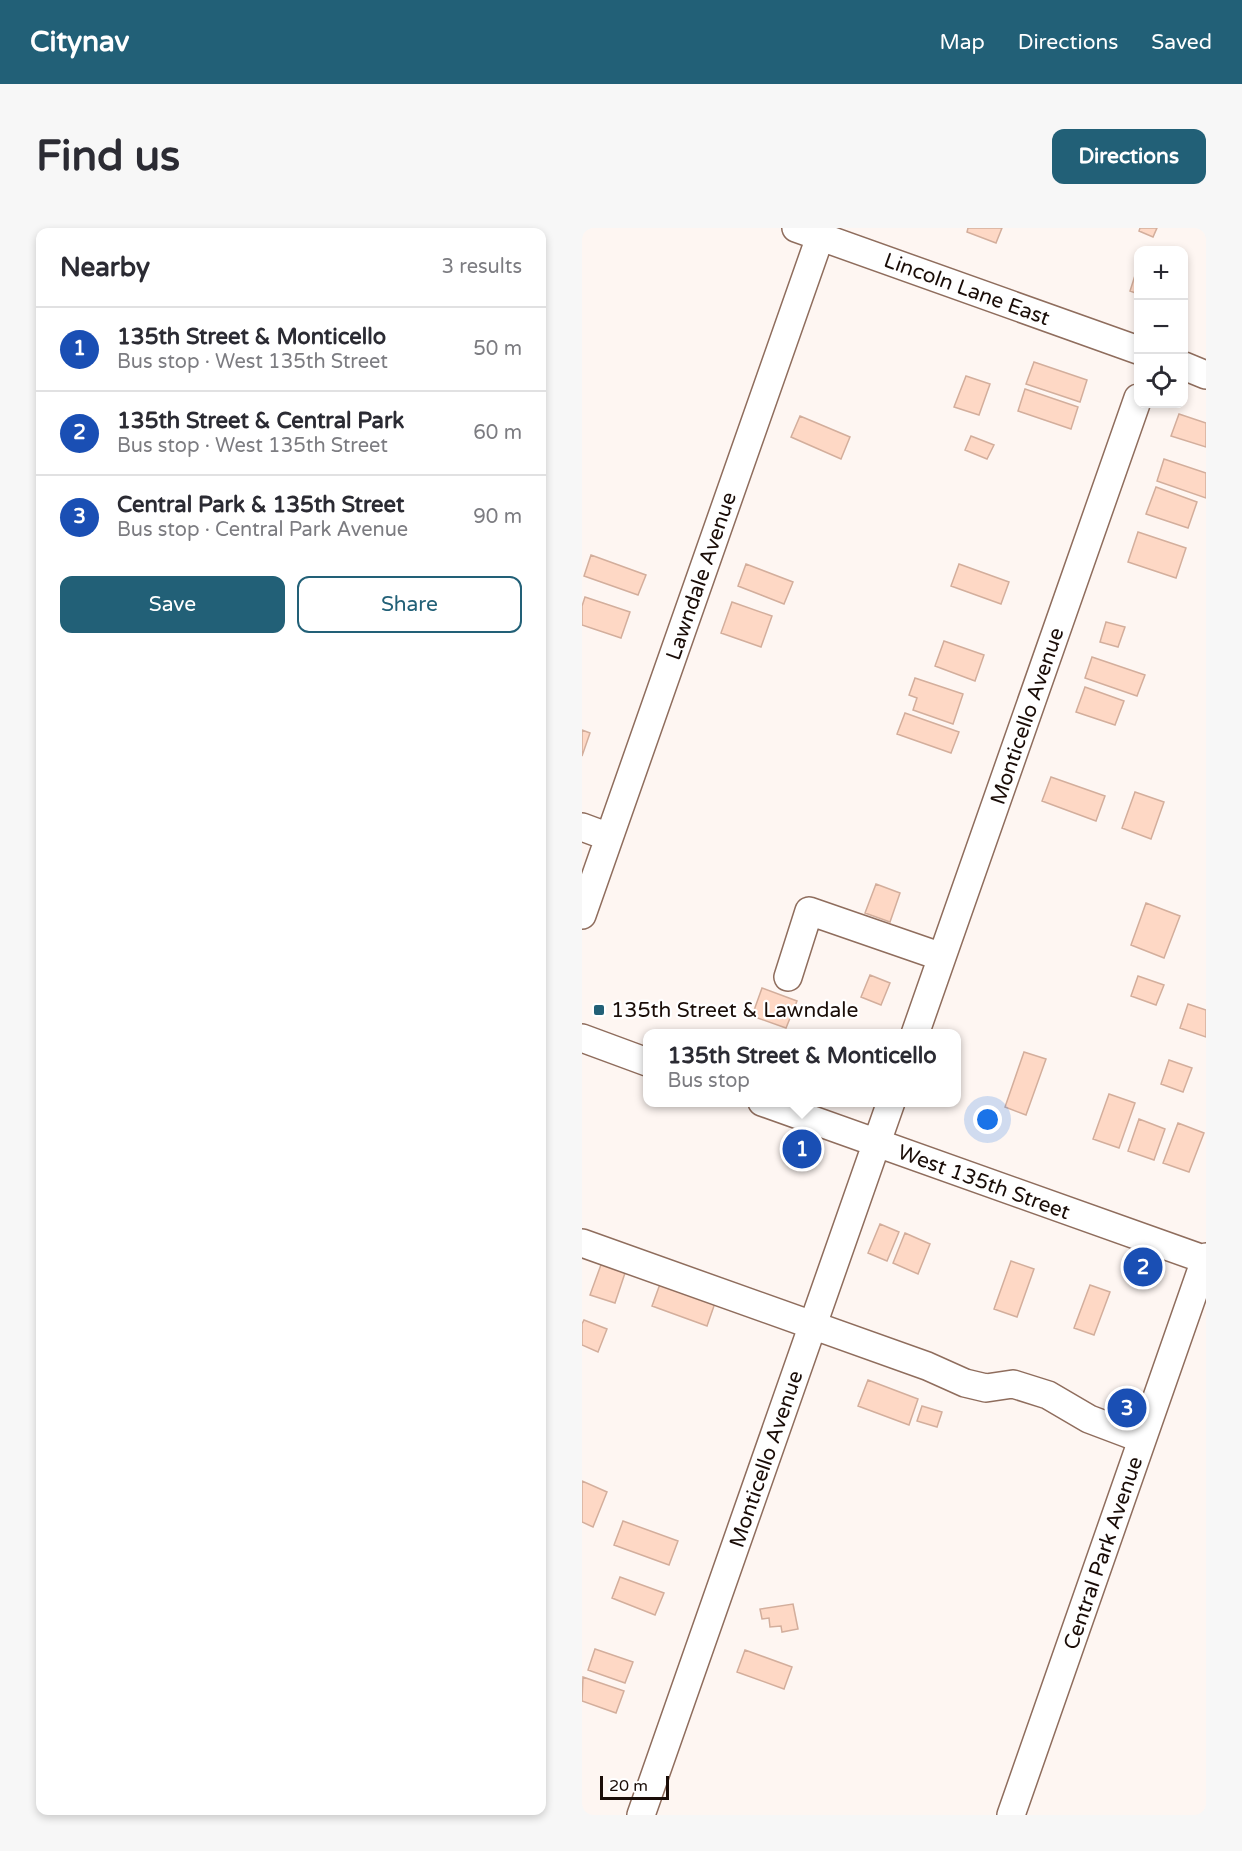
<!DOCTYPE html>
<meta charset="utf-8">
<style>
:root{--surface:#fff;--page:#f7f7f7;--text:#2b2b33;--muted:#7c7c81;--line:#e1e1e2;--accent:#226077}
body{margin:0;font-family:"Varela Round",sans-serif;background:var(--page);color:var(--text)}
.controls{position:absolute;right:18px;top:18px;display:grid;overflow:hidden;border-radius:12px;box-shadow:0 3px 9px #0003}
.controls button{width:54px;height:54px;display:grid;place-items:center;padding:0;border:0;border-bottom:2px solid var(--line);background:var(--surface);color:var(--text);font:30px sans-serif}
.scale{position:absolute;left:18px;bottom:15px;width:69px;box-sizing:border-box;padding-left:6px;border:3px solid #1a0d08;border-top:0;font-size:16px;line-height:21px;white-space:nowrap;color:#1a0d08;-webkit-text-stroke:4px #fff;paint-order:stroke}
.you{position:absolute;left:406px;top:892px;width:21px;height:21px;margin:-15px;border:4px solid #fff;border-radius:50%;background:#1a73e8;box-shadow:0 0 0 9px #1a73e833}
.badge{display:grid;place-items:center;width:39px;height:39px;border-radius:50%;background:var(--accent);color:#fff;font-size:20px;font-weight:700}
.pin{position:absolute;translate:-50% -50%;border:3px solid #fff;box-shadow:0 2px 6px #0006}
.popup{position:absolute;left:61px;top:801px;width:318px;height:78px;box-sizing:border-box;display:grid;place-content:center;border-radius:12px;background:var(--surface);filter:drop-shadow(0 2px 4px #0005);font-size:20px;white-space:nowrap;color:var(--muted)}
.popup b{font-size:22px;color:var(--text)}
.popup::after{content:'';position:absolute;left:50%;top:100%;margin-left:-12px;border:12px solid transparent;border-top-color:var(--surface)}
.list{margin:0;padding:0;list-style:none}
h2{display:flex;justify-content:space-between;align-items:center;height:78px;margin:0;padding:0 24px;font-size:26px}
h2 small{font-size:20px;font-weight:400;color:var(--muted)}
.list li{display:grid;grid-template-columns:39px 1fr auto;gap:18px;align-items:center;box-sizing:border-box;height:84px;padding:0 24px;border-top:2px solid var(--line)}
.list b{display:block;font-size:22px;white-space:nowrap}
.list p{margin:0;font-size:20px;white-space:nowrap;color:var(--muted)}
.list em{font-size:20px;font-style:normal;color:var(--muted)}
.actions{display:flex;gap:12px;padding:18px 24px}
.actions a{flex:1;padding:14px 0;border:2px solid var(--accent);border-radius:12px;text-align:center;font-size:21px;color:var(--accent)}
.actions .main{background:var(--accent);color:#fff}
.icon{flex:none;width:33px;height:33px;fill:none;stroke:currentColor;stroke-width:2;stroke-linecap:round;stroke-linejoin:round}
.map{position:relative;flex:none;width:624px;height:1587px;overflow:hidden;border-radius:12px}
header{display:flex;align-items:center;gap:36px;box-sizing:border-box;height:84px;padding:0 30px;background:var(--accent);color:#fff}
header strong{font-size:28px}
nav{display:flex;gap:33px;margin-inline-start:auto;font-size:21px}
.intro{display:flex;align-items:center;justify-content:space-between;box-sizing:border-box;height:144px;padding:0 36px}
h1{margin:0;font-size:42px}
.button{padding:15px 27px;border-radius:12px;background:var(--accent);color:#fff;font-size:21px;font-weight:700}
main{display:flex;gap:36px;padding:0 36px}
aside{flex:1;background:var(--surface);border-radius:12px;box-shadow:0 3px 9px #0003}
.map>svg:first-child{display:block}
.building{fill:#fed8c5;stroke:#d3ae9c;stroke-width:1.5}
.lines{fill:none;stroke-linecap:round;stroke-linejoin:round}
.minor-casing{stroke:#8f6d5d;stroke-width:30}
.minor{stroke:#fff;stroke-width:27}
.poi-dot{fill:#226077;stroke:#fff;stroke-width:2}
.labels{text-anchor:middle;stroke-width:4.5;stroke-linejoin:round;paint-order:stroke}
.street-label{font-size:21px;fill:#1a0d08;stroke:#fff}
.poi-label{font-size:21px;fill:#1a0d08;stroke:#fff;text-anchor:start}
</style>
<header>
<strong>Citynav</strong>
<nav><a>Map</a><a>Directions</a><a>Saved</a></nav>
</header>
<div class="intro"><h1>Find us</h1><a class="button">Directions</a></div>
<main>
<aside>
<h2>Nearby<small>3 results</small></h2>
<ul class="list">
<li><span class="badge" style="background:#1a4fb4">1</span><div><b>135th Street &amp; Monticello</b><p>Bus stop · West 135th Street</p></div><em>50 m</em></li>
<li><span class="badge" style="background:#1a4fb4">2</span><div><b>135th Street &amp; Central Park</b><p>Bus stop · West 135th Street</p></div><em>60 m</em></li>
<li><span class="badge" style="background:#1a4fb4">3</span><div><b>Central Park &amp; 135th Street</b><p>Bus stop · Central Park Avenue</p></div><em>90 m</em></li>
</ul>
<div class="actions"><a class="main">Save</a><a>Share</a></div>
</aside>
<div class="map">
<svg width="624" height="1587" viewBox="0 0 624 1587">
<rect width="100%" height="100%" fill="#fef6f2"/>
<!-- building -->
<path class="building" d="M 386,0 L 420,0 L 414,15 L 385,4 Z
M 558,0 L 575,0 L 571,9 L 557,3 Z
M 556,38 L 556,66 L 548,63 Z
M 452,134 L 505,152 L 498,174 L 444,156 Z
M 384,148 L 408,156 L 397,187 L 372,179 Z
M 443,161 L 496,179 L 489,201 L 436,183 Z
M 597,186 L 624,195 L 624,219 L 589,208 Z
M 218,188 L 268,209 L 259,231 L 209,209 Z
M 389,208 L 412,217 L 405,231 L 383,222 Z
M 582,231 L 624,245 L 624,270 L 575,253 Z
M 574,259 L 615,274 L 606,300 L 564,286 Z
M 556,304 L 604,320 L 594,350 L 546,334 Z
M 9,327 L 64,347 L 56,367 L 2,348 Z
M 164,336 L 211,354 L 202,376 L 156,358 Z
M 377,336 L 427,354 L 419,376 L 369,358 Z
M 3,369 L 48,384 L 39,410 L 0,397 L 0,378 Z
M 150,374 L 190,388 L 179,419 L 139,405 Z
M 524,394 L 543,399 L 536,419 L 518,414 Z
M 362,413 L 402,427 L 393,453 L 353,438 Z
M 510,429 L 563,447 L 555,468 L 503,450 Z
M 333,450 L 381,466 L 371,496 L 331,482 L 335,470 L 327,467 Z
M 503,459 L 542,473 L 533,497 L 494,484 Z
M 323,485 L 377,504 L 369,525 L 315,506 Z
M 0,502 L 8,505 L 0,528 Z
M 469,549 L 523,568 L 514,593 L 460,573 Z
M 553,564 L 582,574 L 569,611 L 540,600 Z
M 294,656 L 318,665 L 308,694 L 283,685 Z
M 564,675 L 598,688 L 582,730 L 549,717 Z
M 288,747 L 308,755 L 299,777 L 279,769 Z
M 556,748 L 582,757 L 574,777 L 549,768 Z
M 180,760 L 215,773 L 204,800 L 170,788 Z
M 606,776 L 624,782 L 624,809 L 598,800 Z
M 442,824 L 464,831 L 444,887 L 423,879 Z
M 587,832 L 610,840 L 601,864 L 579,856 Z
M 527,866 L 553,875 L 537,920 L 511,911 Z
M 557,891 L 583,901 L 572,932 L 546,923 Z
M 596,895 L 622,905 L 607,944 L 581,935 Z
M 298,996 L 317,1004 L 305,1033 L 286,1025 Z
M 323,1005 L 348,1016 L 336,1046 L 311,1035 Z
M 429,1033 L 452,1041 L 435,1089 L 412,1081 Z
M 20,1034 L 44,1042 L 33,1075 L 8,1067 Z
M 78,1056 L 133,1075 L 125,1098 L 70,1078 Z
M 508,1057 L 528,1064 L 512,1107 L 492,1100 Z
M 2,1092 L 25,1101 L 16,1124 L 0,1117 L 0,1096 Z
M 286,1152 L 336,1171 L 327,1197 L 276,1178 Z
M 340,1178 L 360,1184 L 355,1199 L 335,1193 Z
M 0,1253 L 25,1264 L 11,1299 L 0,1294 Z
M 41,1293 L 96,1313 L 87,1337 L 32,1317 Z
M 38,1349 L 82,1365 L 73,1387 L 30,1370 Z
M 211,1376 L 216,1401 L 200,1404 L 199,1398 L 188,1399 L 187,1390 L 180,1391 L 178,1381 Z
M 13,1421 L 51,1434 L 43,1455 L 6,1442 Z
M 163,1422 L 210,1439 L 202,1461 L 155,1444 Z
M 1,1449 L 42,1463 L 34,1485 L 0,1473 Z"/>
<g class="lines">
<!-- minor casing -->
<g class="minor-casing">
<path id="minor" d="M 214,0 L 556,122
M 602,138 L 624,147
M 0,599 L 27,609
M 0,687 L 238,9
M 206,749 L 227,683 L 360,729
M 333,806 L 556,170
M 0,810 L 65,834
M 180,874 L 624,1032
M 0,1015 L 345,1138 L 383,1155 L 404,1160 L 431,1156 L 466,1167 L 507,1191 L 560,1211
M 59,1587 L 309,874
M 429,1587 L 624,1029"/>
</g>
<!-- minor -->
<use href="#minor" class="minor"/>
</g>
<!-- markers -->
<rect class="poi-dot" x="11" y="776" width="12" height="12" rx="3"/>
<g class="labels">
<!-- street labels -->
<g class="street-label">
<text transform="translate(385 61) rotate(20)" y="7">Lincoln Lane East</text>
<text transform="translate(119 348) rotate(-71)" y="7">Lawndale Avenue</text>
<text transform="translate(445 488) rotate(-71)" y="7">Monticello Avenue</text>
<text transform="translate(402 954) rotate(20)" y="7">West 135th Street</text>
<text transform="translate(184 1231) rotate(-71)" y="7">Monticello Avenue</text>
<text transform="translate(521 1325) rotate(-71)" y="7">Central Park Avenue</text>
</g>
<!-- poi labels -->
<g class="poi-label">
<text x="29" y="789">135th Street &amp; Lawndale</text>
</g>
</g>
</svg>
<div class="controls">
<button>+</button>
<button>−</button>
<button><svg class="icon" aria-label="locate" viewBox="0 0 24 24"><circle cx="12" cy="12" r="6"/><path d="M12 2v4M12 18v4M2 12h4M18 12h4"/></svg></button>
</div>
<div class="scale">20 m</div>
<div class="you"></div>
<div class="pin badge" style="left:220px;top:921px;background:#1a4fb4">1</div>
<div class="popup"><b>135th Street &amp; Monticello</b>Bus stop</div>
<div class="pin badge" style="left:561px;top:1039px;background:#1a4fb4">2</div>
<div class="pin badge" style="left:545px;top:1180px;background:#1a4fb4">3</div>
</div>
</main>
